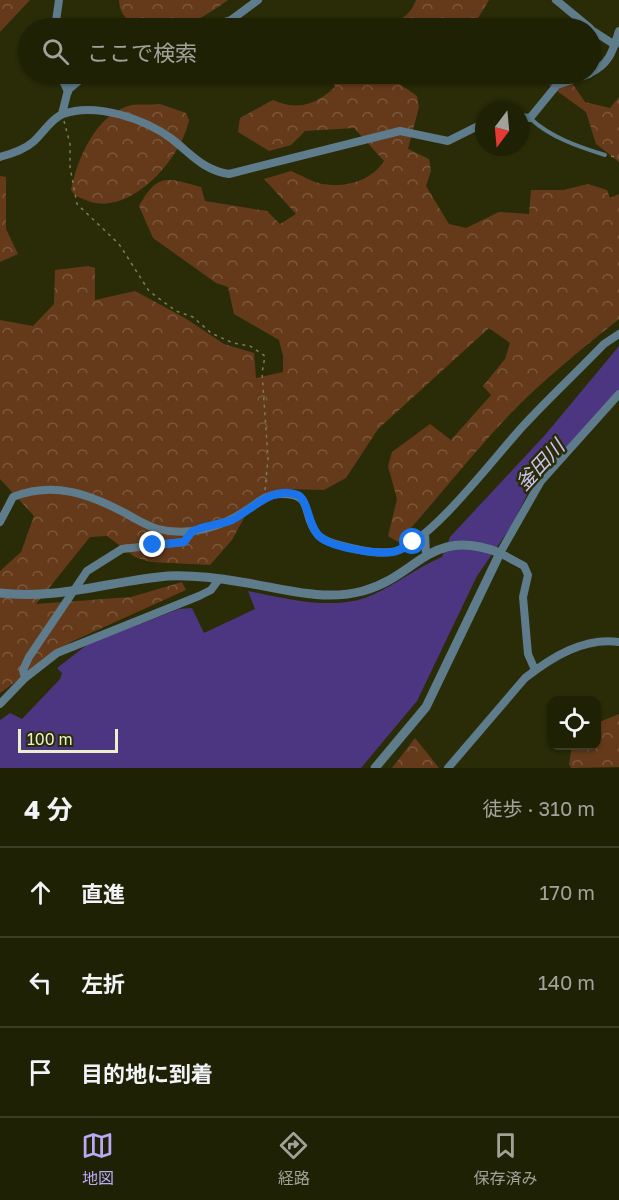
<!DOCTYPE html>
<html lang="ja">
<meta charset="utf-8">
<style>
:root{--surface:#1f2105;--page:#2c2e13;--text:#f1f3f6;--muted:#a1a39a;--line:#3c3e27;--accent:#baaaf6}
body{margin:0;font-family:"Golos Text","Noto Sans JP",sans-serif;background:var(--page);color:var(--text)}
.controls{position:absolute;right:18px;bottom:18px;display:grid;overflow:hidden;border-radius:12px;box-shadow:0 2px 4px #0004}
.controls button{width:54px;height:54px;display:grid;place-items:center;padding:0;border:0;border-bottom:2px solid var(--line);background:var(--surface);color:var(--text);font:30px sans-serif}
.compass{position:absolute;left:475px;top:102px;width:54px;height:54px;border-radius:50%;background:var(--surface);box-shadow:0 2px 4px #0004;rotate:196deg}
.scale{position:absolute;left:18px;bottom:15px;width:100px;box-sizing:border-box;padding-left:6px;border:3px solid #eaefcc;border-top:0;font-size:16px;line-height:21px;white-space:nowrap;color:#eaefcc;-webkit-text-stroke:4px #292c07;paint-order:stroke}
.stop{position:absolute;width:18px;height:18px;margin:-14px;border:4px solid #1a73e8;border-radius:50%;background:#fff}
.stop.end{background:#1a73e8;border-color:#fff;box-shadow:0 2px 6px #0008}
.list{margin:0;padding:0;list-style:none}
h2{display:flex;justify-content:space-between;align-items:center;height:78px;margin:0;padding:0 24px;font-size:26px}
h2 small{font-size:20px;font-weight:400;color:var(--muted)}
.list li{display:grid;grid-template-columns:39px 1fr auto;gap:18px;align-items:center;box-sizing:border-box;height:90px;padding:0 24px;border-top:2px solid var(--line)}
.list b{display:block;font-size:22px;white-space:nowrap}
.list em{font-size:20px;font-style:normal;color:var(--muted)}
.icon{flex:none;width:33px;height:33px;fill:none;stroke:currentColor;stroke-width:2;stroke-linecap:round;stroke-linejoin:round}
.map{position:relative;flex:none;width:619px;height:768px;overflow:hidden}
.search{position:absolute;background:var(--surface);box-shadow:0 2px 4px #0004;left:18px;right:18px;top:18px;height:66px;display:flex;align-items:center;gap:15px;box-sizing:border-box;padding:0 21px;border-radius:33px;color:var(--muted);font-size:22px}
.sheet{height:348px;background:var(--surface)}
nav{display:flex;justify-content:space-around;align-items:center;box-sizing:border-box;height:84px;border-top:2px solid var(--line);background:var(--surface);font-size:16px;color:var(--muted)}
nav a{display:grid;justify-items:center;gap:3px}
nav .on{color:var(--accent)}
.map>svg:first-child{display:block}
.forest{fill:url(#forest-crowns)}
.water{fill:#4c3681}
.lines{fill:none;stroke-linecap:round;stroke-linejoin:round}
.path{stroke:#7a7e5a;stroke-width:1.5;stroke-dasharray:3 4.5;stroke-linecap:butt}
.service{stroke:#5f7c8c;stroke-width:4}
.minor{stroke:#5f7c8c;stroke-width:8}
.tertiary{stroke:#5f7c8c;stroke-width:9}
.route{stroke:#1a73e8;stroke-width:8}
.labels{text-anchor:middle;stroke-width:5;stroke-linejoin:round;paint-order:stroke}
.water-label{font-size:20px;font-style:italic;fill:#ccc4f0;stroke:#292c07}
</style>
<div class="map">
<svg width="619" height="768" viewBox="0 0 619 768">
<defs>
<pattern id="forest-crowns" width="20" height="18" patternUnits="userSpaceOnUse" patternTransform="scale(1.5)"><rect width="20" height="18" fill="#653a1b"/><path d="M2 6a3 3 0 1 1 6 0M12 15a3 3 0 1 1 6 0" fill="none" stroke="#7b573b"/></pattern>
</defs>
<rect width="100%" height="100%" fill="#292c07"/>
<!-- forest -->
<path class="forest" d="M 0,0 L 30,0 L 0,32 Z
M 119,0 L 228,0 C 218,7 207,15 196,20 C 173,31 120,36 119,0 Z
M 416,0 L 489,0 L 472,28 L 367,28 C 389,22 407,24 416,0 Z
M 329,74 L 394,74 L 391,78 L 417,96 L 419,107 L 408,149 L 429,159 L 431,171 L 426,186 L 449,224 L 466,228 L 499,212 L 529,214 L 531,190 L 563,190 L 588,184 L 607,190 L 610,198 L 619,194 L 619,319 C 573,356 528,392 489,437 C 458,471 430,508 398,542 L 388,536 L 397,499 L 388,466 L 392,452 L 430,424 L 451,440 L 491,395 L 483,386 L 505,359 L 510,343 L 489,328 L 378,429 L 346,478 L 324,490 L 287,489 L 245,516 L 232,540 L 210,565 L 150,562 L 135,557 L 107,536 L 90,537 L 36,604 L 131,597 L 182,582 L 186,590 L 71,642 L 0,693 L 0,571 L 21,552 L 34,516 L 0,479 L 0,320 L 33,326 L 54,304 L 55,270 L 88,266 L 95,268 L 95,300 L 135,291 L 185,318 L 224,344 L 254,353 L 256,378 L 283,372 L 283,356 L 279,340 L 234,314 L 228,287 L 216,283 L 153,238 L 139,206 C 158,172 167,178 201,187 L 205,201 L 267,211 L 280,224 L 296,214 L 264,179 L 291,171 C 301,175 312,182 322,184 C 346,188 371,181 384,161 L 354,128 L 305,131 L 291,145 L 269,151 L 238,132 L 240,118 L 273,100 C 298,111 315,105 335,87 Z
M 546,74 L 566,74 L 585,102 L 610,108 L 619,97 L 619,162 L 596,144 L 586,112 L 550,86 Z
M 160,104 L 186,113 L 189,120 C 182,157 133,214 91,202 C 83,199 75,197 71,190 C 77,159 97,112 132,105 C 140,104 151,105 160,104 Z
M 0,176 L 6,177 L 6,229 L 18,254 L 0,262 Z
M 619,714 L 619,767 L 571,768 L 569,764 L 572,746 L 596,746 L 597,723 Z
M 415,738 L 439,768 L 392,768 Z"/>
<!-- water -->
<path class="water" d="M 619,346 L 619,390 L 530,489 L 512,525 L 477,576 L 417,701 L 361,768 L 0,768 L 0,720 L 10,713 L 22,719 L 60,679 L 62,673 L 57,668 L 88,644 L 179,609 L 192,608 L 204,633 L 255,609 L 248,591 C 286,598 335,612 372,595 C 397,584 416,568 442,557 L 450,537 L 545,435 Z"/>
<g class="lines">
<!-- path -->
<path class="path" d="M 64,121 L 70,144 L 70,167 L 77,204 L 119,244 L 149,291 L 176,311 L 193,317 L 211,333 L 233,343 L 250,346 L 265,356 L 262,373 L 268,458 L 265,490
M 611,156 L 619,158"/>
<!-- service -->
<path class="service" d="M 531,119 C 550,137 579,147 605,155"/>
<!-- minor -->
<path class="minor" d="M 556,0 L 590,28
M 55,28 L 59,0
M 205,28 L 231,20 L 258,0
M 590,29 L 615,45
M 590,73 C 610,64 613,50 619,31
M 60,74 L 68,92
M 62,114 L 68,90 L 87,74
M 520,117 L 530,118 L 557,85 L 589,74
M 0,157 C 11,154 24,150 33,142 C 42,134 52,118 63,114 C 96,102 145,119 172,139 C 191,154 203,170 229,174 L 400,131 L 448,141 L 484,123
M 0,522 L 13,497 C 54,481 89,494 125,513 C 136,519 147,526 158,529 C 189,537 223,527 248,509 C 259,502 267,494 280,494 C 316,493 300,515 318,535 C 326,544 348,547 360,550 C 370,552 385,554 396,551 C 433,540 496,455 524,425 C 550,397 578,371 604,344 L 619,334
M 425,534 L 426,554
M 535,670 L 528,654 L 523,597 L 528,575 L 524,566 L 500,553 L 541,481 L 619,394
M 25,678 L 23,670 L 29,657 L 87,571 L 122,549 L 184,542 L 192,531
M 0,704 L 25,678 L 57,653 L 199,596 L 211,590 L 219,579
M 448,768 L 525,678 C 552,657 584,637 619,642"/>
<!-- tertiary -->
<path class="tertiary" d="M 0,593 C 58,600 111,581 168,576 C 191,575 218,578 241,582 C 281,588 322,602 363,591 C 420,575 429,526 500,553 L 426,707 L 375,768"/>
</g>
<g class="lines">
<!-- route -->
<path class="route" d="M 153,545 L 184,542 C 187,539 189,534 192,532 C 197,527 223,524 232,520 C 252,510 272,485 298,495 C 308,500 308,524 318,535 C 330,548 376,554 393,552 C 400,551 407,545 413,542"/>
</g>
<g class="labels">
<!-- water labels -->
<g class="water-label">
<text transform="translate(540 465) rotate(-47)" y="7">釜田川</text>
</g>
</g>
</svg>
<div class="controls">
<button><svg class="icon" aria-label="locate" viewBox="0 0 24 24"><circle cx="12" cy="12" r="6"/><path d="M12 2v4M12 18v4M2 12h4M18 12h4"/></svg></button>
</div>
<svg class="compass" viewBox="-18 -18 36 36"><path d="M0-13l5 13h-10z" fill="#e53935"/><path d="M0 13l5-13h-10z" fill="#a1a39a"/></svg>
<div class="scale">100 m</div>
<div class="stop" style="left:413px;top:542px"></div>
<div class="stop end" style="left:153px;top:545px"></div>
<div class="search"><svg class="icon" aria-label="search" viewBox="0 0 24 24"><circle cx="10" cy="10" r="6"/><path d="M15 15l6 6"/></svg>ここで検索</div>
</div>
<section class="sheet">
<h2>4 分<small>徒歩 · 310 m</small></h2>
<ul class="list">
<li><svg class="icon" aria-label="ahead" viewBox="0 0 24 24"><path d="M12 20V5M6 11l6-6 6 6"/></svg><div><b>直進</b></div><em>170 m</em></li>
<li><svg class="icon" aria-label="left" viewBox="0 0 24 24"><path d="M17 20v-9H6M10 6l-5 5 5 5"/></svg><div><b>左折</b></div><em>140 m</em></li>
<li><svg class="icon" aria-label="arrive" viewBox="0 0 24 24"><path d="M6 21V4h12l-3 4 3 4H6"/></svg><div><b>目的地に到着</b></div></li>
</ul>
</section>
<nav>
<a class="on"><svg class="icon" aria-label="map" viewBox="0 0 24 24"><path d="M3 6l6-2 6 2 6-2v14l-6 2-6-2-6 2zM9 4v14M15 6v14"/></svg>地図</a>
<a><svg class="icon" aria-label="directions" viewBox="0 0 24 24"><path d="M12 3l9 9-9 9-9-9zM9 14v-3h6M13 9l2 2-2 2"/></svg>経路</a>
<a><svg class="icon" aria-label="saved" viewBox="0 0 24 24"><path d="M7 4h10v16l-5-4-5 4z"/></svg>保存済み</a>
</nav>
